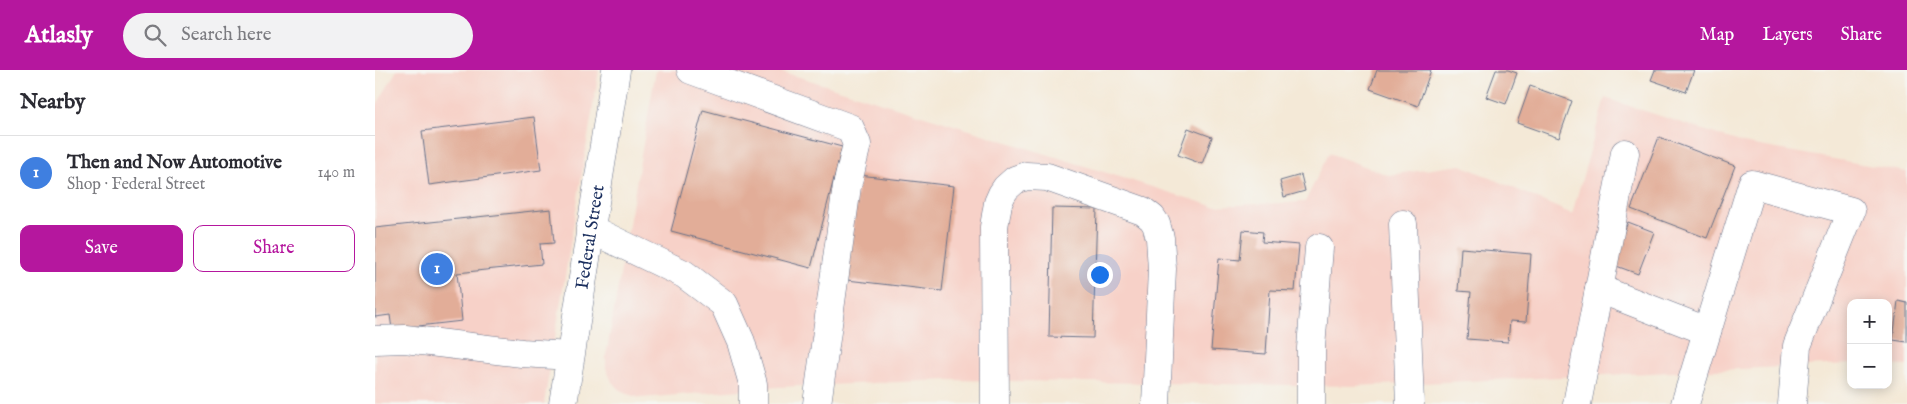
<!DOCTYPE html>
<meta charset="utf-8">
<style>
:root{--surface:#fff;--page:#f2f2f3;--text:#2b2b33;--muted:#7c7c81;--line:#e1e1e2;--accent:#b5179e}
body{margin:0;font-family:"IM FELL English",serif;background:var(--page);color:var(--text)}
.controls{position:absolute;right:15px;bottom:15px;display:grid;overflow:hidden;border-radius:10px;box-shadow:0 2px 12px #0003}
.controls button{width:45px;height:45px;display:grid;place-items:center;padding:0;border:0;border-bottom:1px solid var(--line);background:var(--surface);color:var(--text);font:25px sans-serif}
.you{position:absolute;left:724px;top:204px;width:18px;height:18px;margin:-12px;border:4px solid #fff;border-radius:50%;background:#1a73e8;box-shadow:0 0 0 8px #1a73e833}
.badge{display:grid;place-items:center;width:32px;height:32px;border-radius:50%;background:var(--accent);color:#fff;font-size:16px;font-weight:700}
.pin{position:absolute;translate:-50% -50%;border:2px solid #fff;box-shadow:0 1px 5px #0006}
.list{margin:0;padding:0;list-style:none}
h2{display:flex;justify-content:space-between;align-items:center;height:65px;margin:0;padding:0 20px;font-size:21px}
h2 small{font-size:16px;font-weight:400;color:var(--muted)}
.list li{display:grid;grid-template-columns:32px 1fr auto;gap:15px;align-items:center;box-sizing:border-box;height:75px;padding:0 20px;border-top:1px solid var(--line)}
.list b{display:block;font-size:19px;white-space:nowrap}
.list p{margin:0;font-size:16px;white-space:nowrap;color:var(--muted)}
.list em{font-size:16px;font-style:normal;color:var(--muted)}
.actions{display:flex;gap:10px;padding:15px 20px}
.actions a{flex:1;padding:11px 0;border:1px solid var(--accent);border-radius:10px;text-align:center;font-size:18px;color:var(--accent)}
.actions .main{background:var(--accent);color:#fff}
.icon{flex:none;width:28px;height:28px;fill:none;stroke:currentColor;stroke-width:2;stroke-linecap:round;stroke-linejoin:round}
.map{position:relative;flex:none;width:1532px;height:334px;overflow:hidden}
header{display:flex;align-items:center;gap:30px;box-sizing:border-box;height:70px;padding:0 25px;background:var(--accent);color:#fff}
header strong{font-size:24px}
nav{display:flex;gap:28px;margin-inline-start:auto;font-size:18px}
.search{width:350px;height:45px;background:var(--page);display:flex;align-items:center;gap:12px;box-sizing:border-box;padding:0 18px;border-radius:28px;color:var(--muted);font-size:19px}
main{display:flex}
aside{flex:1;background:var(--surface)}
.map>svg:first-child{display:block}
.built{fill:#f7d1c8}
.building{fill:#e2ad98}
.lines{fill:none;stroke-linecap:round;stroke-linejoin:round}
.minor-casing{stroke:#677088;stroke-width:29}
.minor{stroke:#fff;stroke-width:28}
.labels{text-anchor:middle;stroke-width:4;stroke-linejoin:round;paint-order:stroke}
.street-label{font-size:18px;fill:#1b2f5e;stroke:#f6f6f2}
</style>
<header>
<strong>Atlasly</strong>
<div class="search"><svg class="icon" aria-label="search" viewBox="0 0 24 24"><circle cx="10" cy="10" r="6"/><path d="M15 15l6 6"/></svg>Search here</div>
<nav><a>Map</a><a>Layers</a><a>Share</a></nav>
</header>
<main>
<aside>
<h2>Nearby<small></small></h2>
<ul class="list">
<li><span class="badge" style="background:#3f7fe0">1</span><div><b>Then and Now Automotive</b><p>Shop · Federal Street</p></div><em>140 m</em></li>
</ul>
<div class="actions"><a class="main">Save</a><a>Share</a></div>
</aside>
<div class="map">
<svg width="1532" height="334" viewBox="0 0 1532 334">
<rect width="100%" height="100%" fill="#f6f6f2"/>
<filter id="ink" filterUnits="userSpaceOnUse"><feTurbulence type="fractalNoise" baseFrequency=".02" numOctaves="2"/><feDisplacementMap in="SourceGraphic" scale="10" xChannelSelector="R" yChannelSelector="G"/><feConvolveMatrix kernelMatrix="1 2 1 2 8 2 1 2 1" color-interpolation-filters="sRGB"/></filter>
<filter id="wash" filterUnits="userSpaceOnUse"><feTurbulence type="fractalNoise" baseFrequency=".0096" numOctaves="4" result="noise"/><feDisplacementMap in="SourceGraphic" scale="20" xChannelSelector="R" yChannelSelector="G"/><feGaussianBlur stdDeviation="1.12" result="paint"/><feColorMatrix in="noise" values="0 0 0 0 0 0 0 0 0 0 0 0 0 0 0 0 0 1.4 0 .05"/><feComposite in="paint" operator="in"/></filter>
<g filter="url(#wash)">
<rect width="100%" height="100%" fill="#f4e9d7"/>
<!-- built -->
<path class="built" d="M 22,0 L 224,0 L 169,334 L 0,334 L 0,38 Z
M 281,0 L 402,0 L 838,136 L 930,132 L 954,83 L 1013,105 L 1086,95 L 1197,144 L 1230,28 L 1368,73 L 1532,102 L 1532,296 L 1513,295 L 1513,233 L 1476,233 L 1476,294 L 980,316 L 573,310 L 403,317 L 265,328 L 249,323 L 237,312 L 231,298 L 231,286 Z"/>
<g id="blocks">
<!-- building -->
<path class="building" d="M 1002,0 L 1056,0 L 1043,36 L 995,19 Z
M 1121,0 L 1133,0 L 1142,3 L 1131,34 L 1111,27 Z
M 1280,0 L 1319,0 L 1311,22 L 1276,10 Z
M 1155,16 L 1197,31 L 1184,68 L 1142,53 Z
M 328,40 L 467,77 L 436,198 L 296,161 Z
M 159,47 L 166,100 L 54,115 L 47,61 Z
M 813,58 L 837,67 L 827,94 L 803,85 Z
M 1284,67 L 1360,96 L 1332,168 L 1256,139 Z
M 484,105 L 579,116 L 567,221 L 472,210 Z
M 926,105 L 930,121 L 909,127 L 905,111 Z
M 677,138 L 722,139 L 718,268 L 674,267 Z
M 176,139 L 179,173 L 165,174 L 167,194 L 82,203 L 87,251 L 17,259 L 15,245 L 0,247 L 0,158 Z
M 1253,152 L 1279,162 L 1263,204 L 1236,194 Z
M 868,160 L 888,162 L 887,172 L 924,175 L 920,221 L 895,220 L 891,284 L 836,280 L 844,188 L 865,190 Z
M 1086,178 L 1156,184 L 1151,252 L 1135,251 L 1133,272 L 1092,269 L 1096,222 L 1083,221 Z
M 1523,231 L 1532,233 L 1532,272 L 1518,270 Z"/>
</g>
</g>
<g filter="url(#ink)">
<use href="#blocks" fill-opacity="0" stroke="#677088" stroke-width="1"/>
<g class="lines">
<!-- minor casing -->
<g class="minor-casing">
<g id="minor">
<path d="M 316,0 L 475,58 L 482,74 L 472,116 L 442,334"/>
<path d="M 1028,154 L 1035,334"/>
<path d="M 215,159 L 309,204 L 349,234 L 366,272 L 378,314 L 378,334"/>
<path d="M 1224,219 L 1332,261"/>
<path d="M 0,270 L 30,269 L 147,283 L 195,286"/>
<path id="s1" d="M 188,334 L 241,0"/>
<path d="M 620,334 L 619,157 L 623,133 L 627,124 L 631,118 L 640,110 L 651,106 L 672,107 L 768,141 L 777,148 L 781,154 L 785,168 L 787,199 L 781,334"/>
<path d="M 936,334 L 936,278 L 944,178"/>
<path d="M 1202,334 L 1250,83"/>
<path d="M 1310,334 L 1377,114 L 1476,141 L 1422,276 L 1417,334"/>
</g>
</g>
<!-- minor -->
<use href="#minor" class="minor"/>
</g>
</g>
<g class="labels">
<!-- street labels -->
<g class="street-label">
<text dy="6" stroke="none"><textPath href="#s1" startOffset="169">Federal Street</textPath></text>
</g>
</g>
</svg>
<div class="controls">
<button>+</button>
<button>−</button>
</div>
<div class="you"></div>
<div class="pin badge" style="left:62px;top:199px;background:#3f7fe0">1</div>
</div>
</main>
